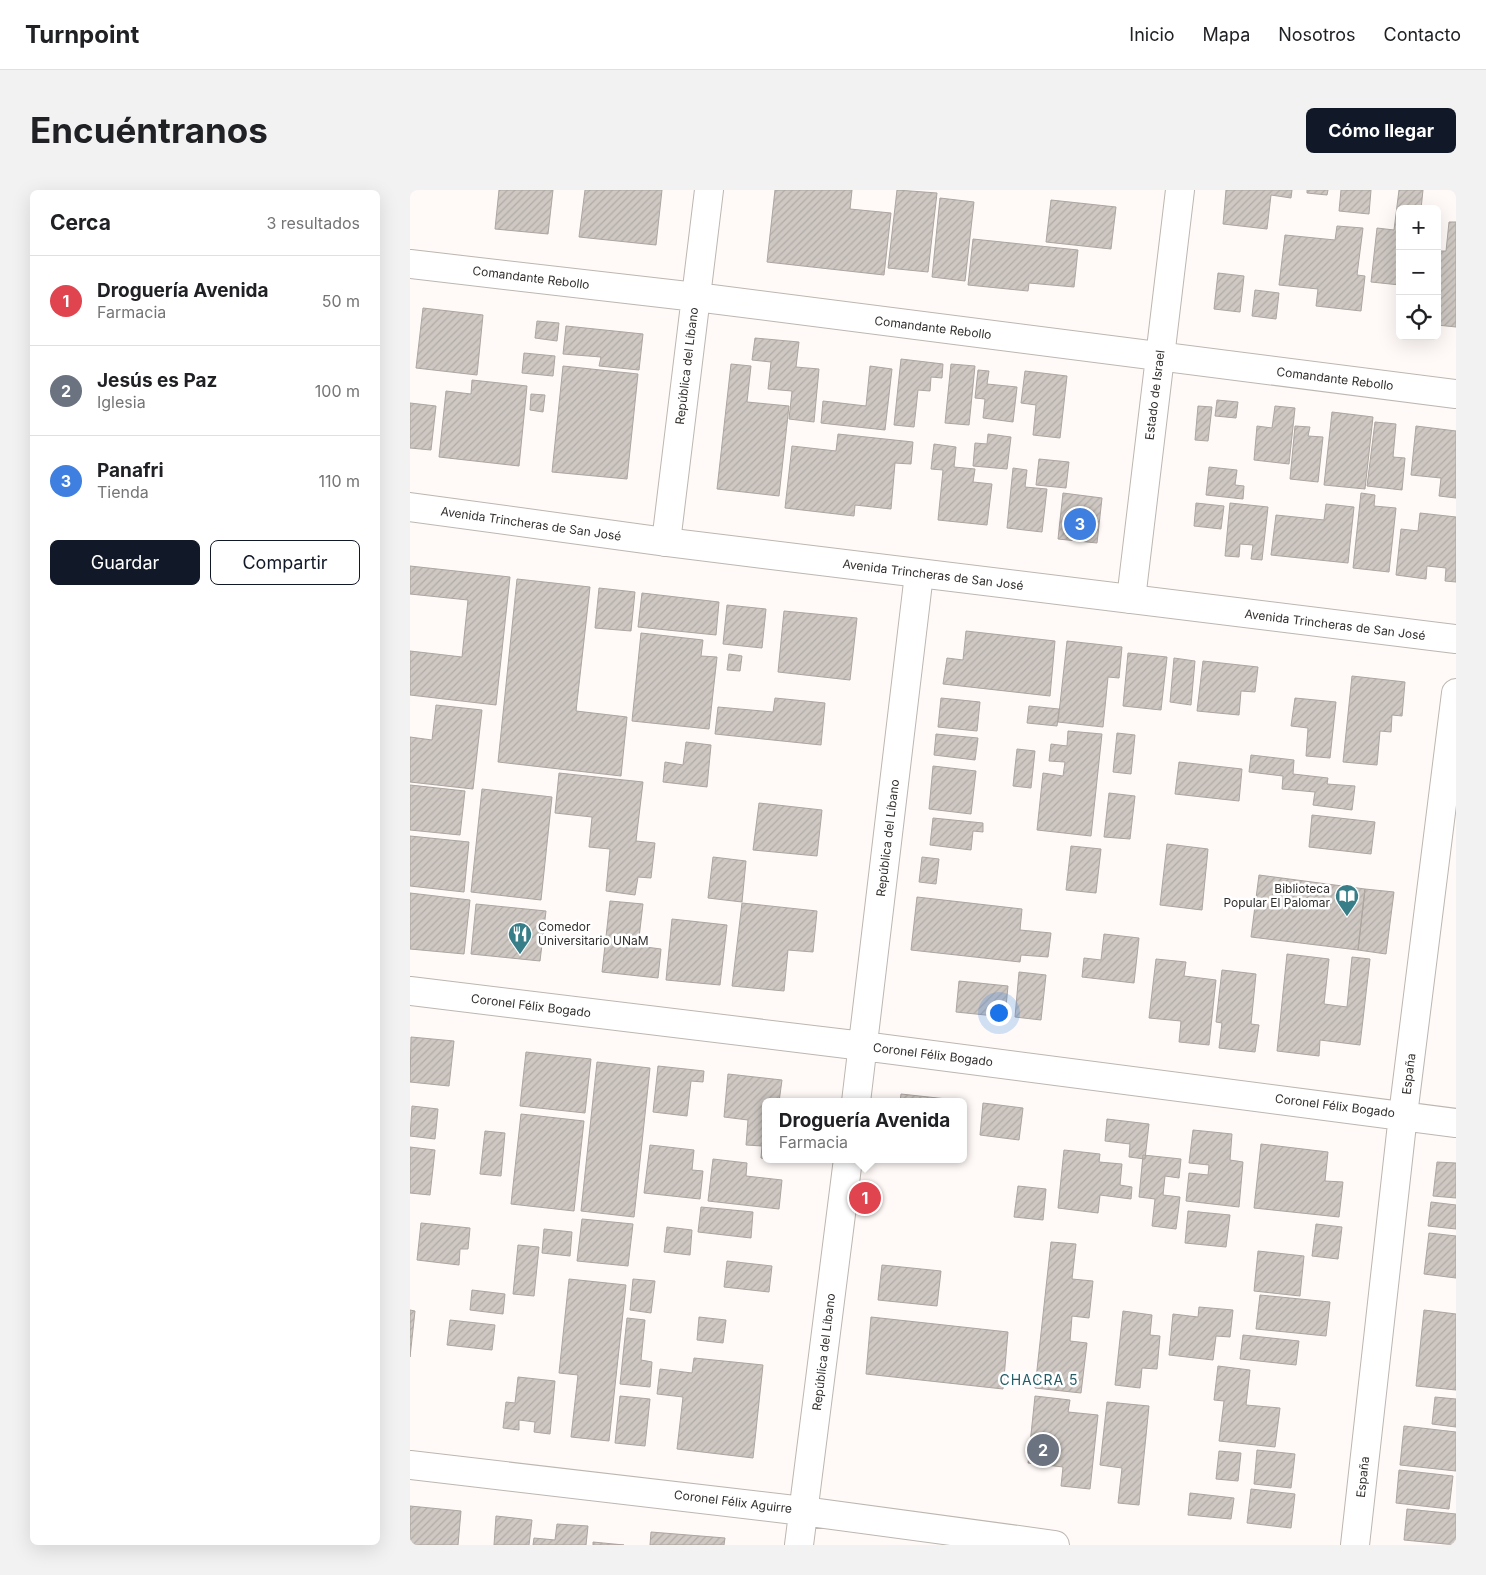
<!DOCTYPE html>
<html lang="es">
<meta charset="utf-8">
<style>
:root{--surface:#fff;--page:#f2f2f2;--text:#202124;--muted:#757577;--line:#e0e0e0;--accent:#111827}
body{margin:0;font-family:Inter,sans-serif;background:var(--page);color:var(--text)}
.controls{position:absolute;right:15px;top:15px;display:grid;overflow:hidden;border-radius:8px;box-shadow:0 5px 20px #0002}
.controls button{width:45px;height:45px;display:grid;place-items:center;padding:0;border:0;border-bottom:1px solid var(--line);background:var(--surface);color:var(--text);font:25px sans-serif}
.you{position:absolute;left:588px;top:822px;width:18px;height:18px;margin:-12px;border:4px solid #fff;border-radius:50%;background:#1a73e8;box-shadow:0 0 0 8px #1a73e833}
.badge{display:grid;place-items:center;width:32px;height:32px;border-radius:50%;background:var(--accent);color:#fff;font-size:16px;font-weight:700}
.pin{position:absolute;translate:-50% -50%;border:2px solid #fff;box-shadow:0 1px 5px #0006}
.popup{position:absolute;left:352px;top:908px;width:205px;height:65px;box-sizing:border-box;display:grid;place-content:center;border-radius:8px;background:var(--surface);filter:drop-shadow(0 1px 4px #0005);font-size:16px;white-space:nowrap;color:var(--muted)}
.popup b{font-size:19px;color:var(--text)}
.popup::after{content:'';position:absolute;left:50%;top:100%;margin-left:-10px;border:10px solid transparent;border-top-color:var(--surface)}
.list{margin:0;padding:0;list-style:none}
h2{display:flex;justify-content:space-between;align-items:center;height:65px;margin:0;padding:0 20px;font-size:21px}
h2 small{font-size:16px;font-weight:400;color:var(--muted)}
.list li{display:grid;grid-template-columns:32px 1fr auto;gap:15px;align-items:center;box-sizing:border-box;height:90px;padding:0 20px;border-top:1px solid var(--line)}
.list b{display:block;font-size:19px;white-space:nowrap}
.list p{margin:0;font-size:16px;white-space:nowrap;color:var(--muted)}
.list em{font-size:16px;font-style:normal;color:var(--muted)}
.actions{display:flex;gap:10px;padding:15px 20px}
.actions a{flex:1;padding:11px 0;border:1px solid var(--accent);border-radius:8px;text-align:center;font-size:18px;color:var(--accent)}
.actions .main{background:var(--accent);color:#fff}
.icon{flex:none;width:28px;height:28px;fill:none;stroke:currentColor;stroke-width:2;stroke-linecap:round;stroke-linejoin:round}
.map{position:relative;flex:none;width:1046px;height:1355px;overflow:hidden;border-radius:8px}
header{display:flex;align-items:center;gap:30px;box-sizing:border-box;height:70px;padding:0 25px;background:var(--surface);border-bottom:1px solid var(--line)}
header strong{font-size:24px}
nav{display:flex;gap:28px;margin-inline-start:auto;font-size:18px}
.intro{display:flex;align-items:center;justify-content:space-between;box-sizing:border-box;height:120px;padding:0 30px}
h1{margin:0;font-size:35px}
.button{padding:12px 22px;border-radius:8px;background:var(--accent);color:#fff;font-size:18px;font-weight:700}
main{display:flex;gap:30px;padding:0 30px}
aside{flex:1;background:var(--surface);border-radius:8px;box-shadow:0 5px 20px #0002}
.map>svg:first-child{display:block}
.building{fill:url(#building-hatch);stroke:#aca5a0}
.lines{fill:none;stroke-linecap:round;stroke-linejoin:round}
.minor-casing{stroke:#bdb6b1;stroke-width:30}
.primary-casing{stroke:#bdb6b1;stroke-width:30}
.minor{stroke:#fff;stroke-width:28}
.primary{stroke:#fff;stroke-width:28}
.labels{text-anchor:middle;stroke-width:5;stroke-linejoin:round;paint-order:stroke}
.street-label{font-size:12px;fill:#322f2d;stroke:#fff}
.poi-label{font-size:12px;fill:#322f2d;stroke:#fff;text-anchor:end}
.neighbourhood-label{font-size:14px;letter-spacing:1px;fill:#245d65;stroke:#fff}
</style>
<header>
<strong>Turnpoint</strong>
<nav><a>Inicio</a><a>Mapa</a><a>Nosotros</a><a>Contacto</a></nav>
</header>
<div class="intro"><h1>Encuéntranos</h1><a class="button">Cómo llegar</a></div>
<main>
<aside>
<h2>Cerca<small>3 resultados</small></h2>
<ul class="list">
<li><span class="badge" style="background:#e0444e">1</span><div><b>Droguería Avenida</b><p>Farmacia</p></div><em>50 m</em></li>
<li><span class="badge" style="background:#6b7280">2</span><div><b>Jesús es Paz</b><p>Iglesia</p></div><em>100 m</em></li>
<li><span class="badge" style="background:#3f7fe0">3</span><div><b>Panafri</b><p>Tienda</p></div><em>110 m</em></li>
</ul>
<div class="actions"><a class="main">Guardar</a><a>Compartir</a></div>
</aside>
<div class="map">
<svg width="1046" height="1355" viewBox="0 0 1046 1355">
<defs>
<pattern id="building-hatch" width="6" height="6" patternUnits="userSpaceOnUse" patternTransform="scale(1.25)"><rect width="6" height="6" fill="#cec7c2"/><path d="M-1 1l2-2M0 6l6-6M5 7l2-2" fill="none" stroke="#b1aba7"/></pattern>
</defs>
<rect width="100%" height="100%" fill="#fffaf7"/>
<!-- building -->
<path class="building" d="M 89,0 L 143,0 L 138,44 L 85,39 Z
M 175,0 L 252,0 L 246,55 L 169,47 Z
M 365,0 L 442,0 L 440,19 L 481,23 L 474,85 L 357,72 Z
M 487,0 L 527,3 L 518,82 L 478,78 Z
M 816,0 L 882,0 L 881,8 L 861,5 L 857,39 L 813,34 Z
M 897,0 L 918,0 L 917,5 L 897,3 Z
M 931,0 L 961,0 L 959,24 L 929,21 Z
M 989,0 L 1013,0 L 1011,19 L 990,19 L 990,95 L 961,92 L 967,38 L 984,40 Z
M 530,8 L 564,12 L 555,91 L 522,87 Z
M 641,10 L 706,17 L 701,59 L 636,52 Z
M 1039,32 L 1046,32 L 1046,137 L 1027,135 L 1027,61 L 1036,61 Z
M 927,36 L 953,38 L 947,85 L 955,86 L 951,121 L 906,116 L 908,99 L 869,95 L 875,45 L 925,50 Z
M 563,49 L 668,60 L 664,97 L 619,93 L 618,101 L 558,95 Z
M 808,83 L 834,86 L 830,122 L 804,119 Z
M 845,100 L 869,103 L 866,129 L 842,126 Z
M 13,118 L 73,125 L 67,185 L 6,178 Z
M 127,131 L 149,133 L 147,151 L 125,148 Z
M 156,136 L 233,144 L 229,180 L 189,176 L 191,167 L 153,164 Z
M 345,148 L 389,152 L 386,177 L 409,179 L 404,232 L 379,229 L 382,201 L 358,199 L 361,172 L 342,170 Z
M 114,163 L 145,166 L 143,186 L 112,183 Z
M 491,169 L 533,174 L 532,188 L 521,187 L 520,201 L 508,200 L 504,237 L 484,235 Z
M 321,174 L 341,176 L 337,212 L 379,216 L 369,306 L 307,299 Z
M 541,174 L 565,176 L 559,235 L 535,233 Z
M 153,176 L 228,184 L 217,289 L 142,282 Z
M 460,176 L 482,179 L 475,240 L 411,233 L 413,211 L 456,216 Z
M 568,180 L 579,181 L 577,194 L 607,197 L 603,232 L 573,228 L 575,209 L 565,208 Z
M 615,181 L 657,186 L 650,248 L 623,245 L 626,215 L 611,213 Z
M 62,190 L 117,196 L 109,276 L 29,267 L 36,201 L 61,204 Z
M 121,204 L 135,205 L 133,222 L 120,220 Z
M 807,210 L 828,212 L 826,228 L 805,226 Z
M 0,213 L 26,216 L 21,260 L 0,258 Z
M 788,216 L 802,217 L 798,251 L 785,250 Z
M 865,216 L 885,218 L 879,274 L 844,270 L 847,236 L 862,238 Z
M 922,222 L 963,227 L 955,299 L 914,295 Z
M 965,232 L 986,234 L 983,267 L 995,268 L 992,300 L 957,296 Z
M 885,236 L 900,237 L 898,246 L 913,247 L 908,292 L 880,289 Z
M 1006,236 L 1046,241 L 1046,308 L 1029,306 L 1031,288 L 1001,285 Z
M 428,244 L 503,252 L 501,274 L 485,273 L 481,319 L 445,315 L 444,326 L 375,318 L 382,256 L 426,261 Z
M 578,244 L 601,247 L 597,279 L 563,276 L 565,253 L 577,254 Z
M 524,254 L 546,257 L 544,277 L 565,279 L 563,292 L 582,294 L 577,335 L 528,330 L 533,280 L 521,279 Z
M 629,269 L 659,272 L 656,298 L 626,295 Z
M 799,277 L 827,280 L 825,295 L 834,296 L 833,309 L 796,305 Z
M 603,278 L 617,280 L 615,297 L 637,299 L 632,342 L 597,338 Z
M 653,303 L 692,308 L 687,353 L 648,349 Z
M 951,303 L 965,305 L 964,316 L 986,318 L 979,382 L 943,378 Z
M 786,313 L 814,316 L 811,339 L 784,336 Z
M 820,313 L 858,317 L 852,370 L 841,369 L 843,355 L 830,354 L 829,367 L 815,366 Z
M 916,314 L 944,317 L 938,373 L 861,365 L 866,325 L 914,330 Z
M 1010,323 L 1046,327 L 1046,392 L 1035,391 L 1036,378 L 1017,376 L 1016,389 L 986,385 L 991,339 L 1008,341 Z
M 0,376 L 100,387 L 86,515 L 0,505 L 0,461 L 52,467 L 58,410 L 0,404 Z
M 107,389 L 180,397 L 166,521 L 217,527 L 211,586 L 88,572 Z
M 189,398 L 225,402 L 221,441 L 185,438 Z
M 232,403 L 309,412 L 306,445 L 228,437 Z
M 317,415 L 356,419 L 352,458 L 313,454 Z
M 374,421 L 447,428 L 440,490 L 368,482 Z
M 556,441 L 645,451 L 640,506 L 533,494 L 537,468 L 553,470 Z
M 231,443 L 293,450 L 291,466 L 307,467 L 299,539 L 222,531 Z
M 657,451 L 712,457 L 709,488 L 698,487 L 693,537 L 648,532 Z
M 718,463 L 757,467 L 751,520 L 713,516 Z
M 319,464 L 332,466 L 330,481 L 317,480 Z
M 764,468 L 785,471 L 781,515 L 760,512 Z
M 793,471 L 848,477 L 845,502 L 831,501 L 829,525 L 787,521 Z
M 942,486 L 995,492 L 992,526 L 982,525 L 981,542 L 970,541 L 967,575 L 933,572 Z
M 365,508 L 415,513 L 411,555 L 305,544 L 308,517 L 363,522 Z
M 531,508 L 570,512 L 567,541 L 528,537 Z
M 885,508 L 926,512 L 920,568 L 896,566 L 898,538 L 881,536 Z
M 26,515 L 72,520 L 63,599 L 0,592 L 0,547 L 22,550 Z
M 619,516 L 649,519 L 647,536 L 617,533 Z
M 658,541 L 692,544 L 681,646 L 627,640 L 633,583 L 653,586 L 655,572 L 639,571 L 641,554 L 657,556 Z
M 707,543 L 725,545 L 721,584 L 703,582 Z
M 526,544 L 568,548 L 565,570 L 524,565 Z
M 276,552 L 301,555 L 297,597 L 253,592 L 255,572 L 273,575 Z
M 607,559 L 625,561 L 621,598 L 603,596 Z
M 841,565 L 884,570 L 883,584 L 918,588 L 917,594 L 945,596 L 942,620 L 903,615 L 905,602 L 872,599 L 873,586 L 839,582 Z
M 769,572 L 832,579 L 829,611 L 765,604 Z
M 523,576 L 566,581 L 561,624 L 519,619 Z
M 149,583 L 233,592 L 226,651 L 245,653 L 241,688 L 228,687 L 225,705 L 196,701 L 200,659 L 179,657 L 182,627 L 145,623 Z
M 0,595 L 55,601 L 50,645 L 0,640 Z
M 72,599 L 142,607 L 131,710 L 61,702 Z
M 699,603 L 725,606 L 720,649 L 694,647 Z
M 349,613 L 412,620 L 407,666 L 343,660 Z
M 902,625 L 965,632 L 961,664 L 899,657 Z
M 523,628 L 573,633 L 573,642 L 563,641 L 561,660 L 520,655 Z
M 0,646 L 59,652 L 54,702 L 0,696 Z
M 757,654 L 798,659 L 792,720 L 750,715 Z
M 661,656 L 691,659 L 686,703 L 656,700 Z
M 303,667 L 336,671 L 332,712 L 298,708 Z
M 512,667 L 529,669 L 526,694 L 509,692 Z
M 849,685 L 955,699 L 948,760 L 841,747 Z
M 955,699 L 984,702 L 976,764 L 948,760 Z
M 0,703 L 60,710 L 54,764 L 0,759 Z
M 507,707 L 612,719 L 610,740 L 641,743 L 638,767 L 611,765 L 610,772 L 501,760 Z
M 200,711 L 233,714 L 228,756 L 251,759 L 248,788 L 192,782 Z
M 332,713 L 407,721 L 403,762 L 378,760 L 374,801 L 322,796 Z
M 66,714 L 136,721 L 130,771 L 61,764 Z
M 262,729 L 317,735 L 310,795 L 256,790 Z
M 694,744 L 729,748 L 724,793 L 672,787 L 674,768 L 691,770 Z
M 877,764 L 919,769 L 914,814 L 937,817 L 942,767 L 960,769 L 950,855 L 910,850 L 909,866 L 867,861 Z
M 746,769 L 776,772 L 774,786 L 806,790 L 799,855 L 769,852 L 771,831 L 739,828 Z
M 812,780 L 846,784 L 841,834 L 849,835 L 845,862 L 809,858 L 812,833 L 806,832 Z
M 609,782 L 636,785 L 631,830 L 605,827 Z
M 549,791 L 598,796 L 595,827 L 546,822 Z
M 1,847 L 44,851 L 39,896 L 0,892 Z
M 116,862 L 181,869 L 175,923 L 110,916 Z
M 187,872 L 240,878 L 224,1027 L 171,1021 Z
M 248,876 L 294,881 L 293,892 L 281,891 L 277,926 L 243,922 Z
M 318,884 L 372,890 L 369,912 L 356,912 L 356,969 L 351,968 L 352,956 L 336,955 L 338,930 L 314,927 Z
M 491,904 L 546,910 L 546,912 L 490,912 Z
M 573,913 L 613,918 L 609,950 L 570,945 Z
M 2,916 L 28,919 L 25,949 L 0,946 Z
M 111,924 L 174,931 L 164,1021 L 101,1014 Z
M 697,929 L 739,934 L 735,969 L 719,967 L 720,954 L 695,951 Z
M 783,940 L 822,944 L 820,970 L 833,972 L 829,1017 L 776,1011 L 779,983 L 798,985 L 799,975 L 779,973 Z
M 75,941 L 95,943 L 91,986 L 70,984 Z
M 851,954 L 918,962 L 915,991 L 933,992 L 929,1027 L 844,1018 Z
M 240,955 L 284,960 L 282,980 L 293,981 L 290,1009 L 234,1003 Z
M 0,957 L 25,960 L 20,1005 L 0,1003 Z
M 654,960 L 690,964 L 689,972 L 712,974 L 710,995 L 722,997 L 721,1009 L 690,1005 L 688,1023 L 648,1018 Z
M 733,965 L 771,969 L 769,988 L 755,986 L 753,1005 L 770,1007 L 766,1039 L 742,1036 L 745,1009 L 729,1007 Z
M 303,969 L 337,973 L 336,986 L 372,990 L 369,1019 L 298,1011 Z
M 1027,972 L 1046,973 L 1046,1008 L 1023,1006 Z
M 608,996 L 636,999 L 633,1030 L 604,1027 Z
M 1021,1012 L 1046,1015 L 1046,1039 L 1018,1036 Z
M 291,1017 L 343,1022 L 341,1048 L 288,1042 Z
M 778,1021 L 820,1025 L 816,1057 L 775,1053 Z
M 172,1029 L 223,1034 L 218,1076 L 167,1071 Z
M 11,1033 L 60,1038 L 58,1059 L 50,1059 L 49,1075 L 7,1070 Z
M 906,1034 L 932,1037 L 928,1069 L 902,1066 Z
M 257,1037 L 282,1040 L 280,1065 L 254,1062 Z
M 134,1039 L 162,1042 L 160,1066 L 132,1063 Z
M 1019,1043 L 1046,1046 L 1046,1088 L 1014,1084 Z
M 641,1052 L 666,1054 L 662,1089 L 683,1091 L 679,1128 L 662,1126 L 660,1151 L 677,1153 L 671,1203 L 625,1198 Z
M 108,1055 L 129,1057 L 124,1106 L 103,1104 Z
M 848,1061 L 894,1066 L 890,1106 L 844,1101 Z
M 317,1071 L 362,1076 L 359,1102 L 314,1097 Z
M 472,1075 L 531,1081 L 527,1116 L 468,1110 Z
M 159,1089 L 216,1095 L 199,1251 L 161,1247 L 168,1185 L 149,1183 Z
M 223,1089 L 245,1091 L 241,1123 L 220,1120 Z
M 62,1100 L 95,1104 L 93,1124 L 60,1120 Z
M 850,1105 L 920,1112 L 916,1146 L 846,1139 Z
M 789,1117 L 823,1120 L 820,1147 L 806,1146 L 803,1170 L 759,1165 L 763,1124 L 788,1127 Z
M 0,1120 L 5,1121 L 0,1167 Z
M 1014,1120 L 1046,1124 L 1046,1200 L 1006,1196 Z
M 713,1121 L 742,1125 L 740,1145 L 750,1146 L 747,1179 L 732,1178 L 730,1198 L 705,1195 Z
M 289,1127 L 316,1130 L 313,1153 L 287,1150 Z
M 461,1127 L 598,1142 L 593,1199 L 456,1184 Z
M 217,1128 L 235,1130 L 231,1170 L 242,1172 L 240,1197 L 210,1194 Z
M 40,1130 L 85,1135 L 82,1160 L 37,1155 Z
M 833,1145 L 889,1151 L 886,1175 L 830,1169 Z
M 284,1168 L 353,1175 L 343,1268 L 267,1259 L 273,1207 L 247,1204 L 250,1179 L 282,1183 Z
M 808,1176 L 840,1180 L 836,1215 L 870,1218 L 865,1257 L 809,1251 L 814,1211 L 804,1210 Z
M 108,1187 L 145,1191 L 140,1244 L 124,1242 L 125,1232 L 109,1230 L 109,1240 L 93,1238 L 96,1212 L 105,1213 Z
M 210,1206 L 240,1209 L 235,1256 L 205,1253 Z
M 625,1206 L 660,1210 L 658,1222 L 688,1225 L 680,1299 L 651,1296 L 653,1277 L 618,1273 Z
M 1025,1207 L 1046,1209 L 1046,1237 L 1022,1234 Z
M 697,1212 L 739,1216 L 729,1315 L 708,1313 L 712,1278 L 690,1275 Z
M 994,1236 L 1046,1242 L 1046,1281 L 990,1275 Z
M 847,1260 L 885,1264 L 881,1298 L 844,1294 Z
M 809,1261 L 831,1263 L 828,1291 L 806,1289 Z
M 989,1280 L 1043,1286 L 1039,1319 L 986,1313 Z
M 841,1299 L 885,1304 L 881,1338 L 837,1333 Z
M 780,1303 L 824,1308 L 821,1329 L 778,1325 Z
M 0,1316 L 51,1321 L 48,1355 L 0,1355 Z
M 997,1319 L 1046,1324 L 1046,1355 L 994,1350 Z
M 86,1326 L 122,1330 L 119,1355 L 84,1355 Z
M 147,1334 L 178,1336 L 176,1355 L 123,1355 L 124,1348 L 145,1350 Z
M 241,1342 L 315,1348 L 314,1355 L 240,1355 Z
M 183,1352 L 214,1355 L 183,1355 Z"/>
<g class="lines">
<!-- minor casing -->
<g class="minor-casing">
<path id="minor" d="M 0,74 L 286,107 L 1046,204
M 256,352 L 299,0
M 721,409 L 770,0
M 0,801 L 453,856 L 1046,933
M 446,912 L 509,384
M 0,1275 L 393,1321 L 645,1355
M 389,1355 L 438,969
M 945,1355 L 993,925 L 1046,503"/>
</g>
<!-- primary casing -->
<g class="primary-casing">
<path id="primary" d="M 0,317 L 256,352 L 1046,449"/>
</g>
<!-- minor -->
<use href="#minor" class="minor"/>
<!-- primary -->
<use href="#primary" class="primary"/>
</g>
<!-- icons -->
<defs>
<g id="library-pin" transform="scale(1.25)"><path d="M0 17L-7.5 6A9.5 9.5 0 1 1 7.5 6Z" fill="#377e88" stroke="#fff"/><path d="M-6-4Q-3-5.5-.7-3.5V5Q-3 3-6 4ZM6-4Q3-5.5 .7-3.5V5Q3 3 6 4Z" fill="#fff"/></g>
<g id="restaurant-pin" transform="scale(1.25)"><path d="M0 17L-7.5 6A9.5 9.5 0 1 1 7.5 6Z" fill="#377e88" stroke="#fff"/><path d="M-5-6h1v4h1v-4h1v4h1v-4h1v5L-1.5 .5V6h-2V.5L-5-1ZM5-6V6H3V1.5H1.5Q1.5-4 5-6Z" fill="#fff"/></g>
</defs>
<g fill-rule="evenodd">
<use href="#library-pin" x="937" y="706"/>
<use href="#restaurant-pin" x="110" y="744"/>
</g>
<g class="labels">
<!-- street labels -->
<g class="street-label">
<text transform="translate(121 88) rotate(7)" y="4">Comandante Rebollo</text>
<text transform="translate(523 138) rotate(7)" y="4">Comandante Rebollo</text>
<text transform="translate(277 176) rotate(-83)" y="4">República del Líbano</text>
<text transform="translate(925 189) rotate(7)" y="4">Comandante Rebollo</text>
<text transform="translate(745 205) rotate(-83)" y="4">Estado de Israel</text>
<text transform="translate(121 334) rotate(8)" y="4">Avenida Trincheras de San José</text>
<text transform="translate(523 385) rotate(7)" y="4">Avenida Trincheras de San José</text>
<text transform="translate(925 435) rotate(7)" y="4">Avenida Trincheras de San José</text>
<text transform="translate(478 648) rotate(-83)" y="4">República del Líbano</text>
<text transform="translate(121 816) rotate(7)" y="4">Coronel Félix Bogado</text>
<text transform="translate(523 865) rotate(7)" y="4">Coronel Félix Bogado</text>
<text transform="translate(999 884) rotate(-83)" y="4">España</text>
<text transform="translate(925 916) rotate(7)" y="4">Coronel Félix Bogado</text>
<text transform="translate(414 1162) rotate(-83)" y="4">República del Líbano</text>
<text transform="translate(953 1287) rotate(-84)" y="4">España</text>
<text transform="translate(323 1312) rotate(7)" y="4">Coronel Félix Aguirre</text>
</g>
<!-- poi labels -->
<g class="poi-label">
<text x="920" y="703">Biblioteca<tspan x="920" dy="14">Popular El Palomar</tspan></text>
<text x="128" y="741" text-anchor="start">Comedor<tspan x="128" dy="14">Universitario UNaM</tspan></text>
</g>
<!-- neighbourhood labels -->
<g class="neighbourhood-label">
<text x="629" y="1195">CHACRA 5</text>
</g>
</g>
</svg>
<div class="controls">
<button>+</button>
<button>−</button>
<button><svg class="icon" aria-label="locate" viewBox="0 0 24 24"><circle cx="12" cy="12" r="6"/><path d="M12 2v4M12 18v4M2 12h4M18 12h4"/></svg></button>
</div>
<div class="you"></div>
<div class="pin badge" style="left:455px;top:1008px;background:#e0444e">1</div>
<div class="popup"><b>Droguería Avenida</b>Farmacia</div>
<div class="pin badge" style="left:633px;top:1260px;background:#6b7280">2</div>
<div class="pin badge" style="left:670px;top:334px;background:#3f7fe0">3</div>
</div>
</main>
